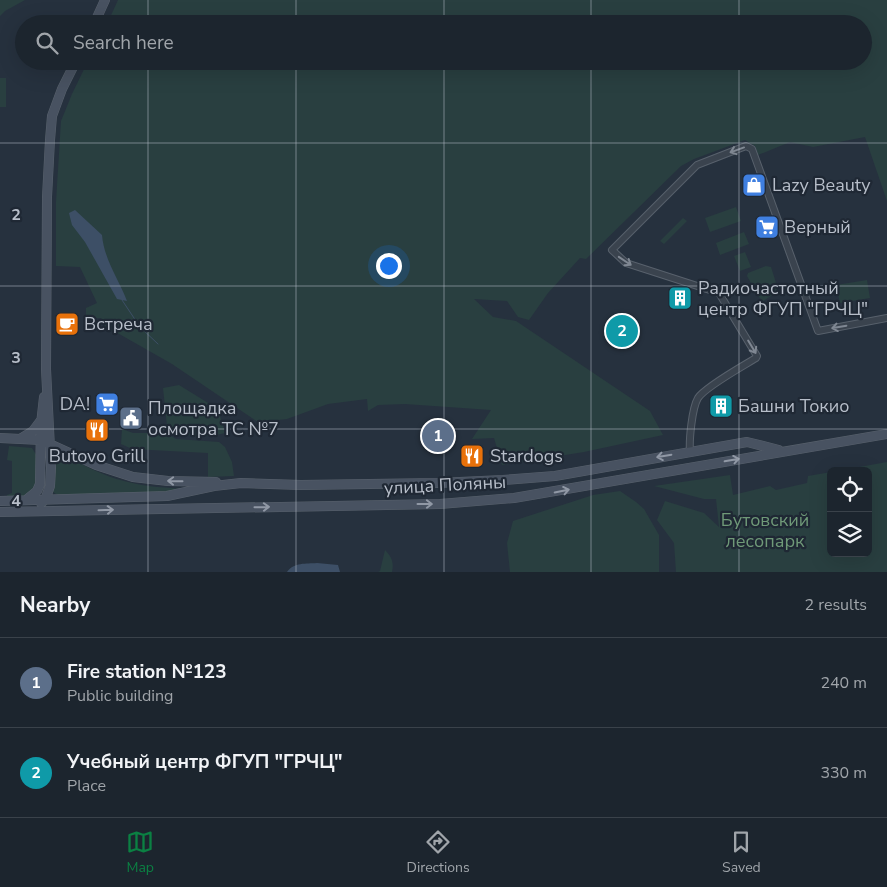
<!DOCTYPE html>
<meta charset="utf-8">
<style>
:root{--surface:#1c252e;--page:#29313a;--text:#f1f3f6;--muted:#a0a5aa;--line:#3a424a;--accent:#0b8043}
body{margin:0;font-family:"Nunito Sans",sans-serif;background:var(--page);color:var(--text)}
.controls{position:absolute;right:15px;bottom:15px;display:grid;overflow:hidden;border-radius:8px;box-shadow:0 5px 20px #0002}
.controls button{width:45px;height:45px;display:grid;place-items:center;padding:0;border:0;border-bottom:1px solid var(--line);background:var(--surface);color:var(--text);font:25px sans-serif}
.you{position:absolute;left:388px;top:265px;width:18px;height:18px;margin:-12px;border:4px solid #fff;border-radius:50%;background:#1a73e8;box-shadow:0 0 0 8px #1a73e833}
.badge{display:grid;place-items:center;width:32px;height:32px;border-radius:50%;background:var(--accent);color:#fff;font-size:16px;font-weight:700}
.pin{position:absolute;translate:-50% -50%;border:2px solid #fff;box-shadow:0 1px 5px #0006}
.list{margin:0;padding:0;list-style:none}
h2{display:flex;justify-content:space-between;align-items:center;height:65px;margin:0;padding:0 20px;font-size:21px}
h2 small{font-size:16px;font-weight:400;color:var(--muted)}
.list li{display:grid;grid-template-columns:32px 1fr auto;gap:15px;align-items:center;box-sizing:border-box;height:90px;padding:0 20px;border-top:1px solid var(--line)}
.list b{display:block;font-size:19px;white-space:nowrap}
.list p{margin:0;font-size:16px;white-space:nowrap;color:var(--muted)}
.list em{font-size:16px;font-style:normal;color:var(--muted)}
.icon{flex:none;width:28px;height:28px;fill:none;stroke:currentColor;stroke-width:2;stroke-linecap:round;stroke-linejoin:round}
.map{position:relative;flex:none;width:887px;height:572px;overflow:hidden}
.search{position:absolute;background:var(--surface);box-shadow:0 5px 20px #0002;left:15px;right:15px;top:15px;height:55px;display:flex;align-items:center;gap:12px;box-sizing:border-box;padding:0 18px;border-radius:28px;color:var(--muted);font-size:19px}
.sheet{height:245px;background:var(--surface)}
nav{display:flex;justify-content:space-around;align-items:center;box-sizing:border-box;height:70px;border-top:1px solid var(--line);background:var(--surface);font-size:14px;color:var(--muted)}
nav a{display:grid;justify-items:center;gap:2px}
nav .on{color:var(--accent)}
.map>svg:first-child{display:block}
.green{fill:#293f40}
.water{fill:#3d4f66}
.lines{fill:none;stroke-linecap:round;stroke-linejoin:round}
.stream{stroke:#3d4f66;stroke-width:1}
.street-casing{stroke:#58616c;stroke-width:8}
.secondary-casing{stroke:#58616c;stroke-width:10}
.street{stroke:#3a434e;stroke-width:6}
.secondary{stroke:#485261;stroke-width:9}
.oneway{stroke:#7f8792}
.oneway2{stroke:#9098a5}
.grid{fill:none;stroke:#b7bec9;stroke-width:1;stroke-opacity:0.55}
.labels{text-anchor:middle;stroke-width:4.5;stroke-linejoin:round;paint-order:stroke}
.poi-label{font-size:18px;fill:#b7bec9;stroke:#1f2834;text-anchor:start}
.street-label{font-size:18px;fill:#b7bec9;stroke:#1f2834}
.park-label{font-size:18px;fill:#6f9978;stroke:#1f2834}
.grid-label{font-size:16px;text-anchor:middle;font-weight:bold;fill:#b7bec9;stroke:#1f2834;stroke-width:4.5;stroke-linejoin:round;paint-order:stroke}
</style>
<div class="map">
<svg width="887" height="572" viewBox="0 0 887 572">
<rect width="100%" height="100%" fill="#26313e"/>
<!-- green -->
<path class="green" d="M 0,0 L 25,0 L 5,11 L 0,16 Z
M 118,0 L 887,0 L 887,201 L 865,137 L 813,147 L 790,142 L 758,155 L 755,146 L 745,140 L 694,159 L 681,166 L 586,259 L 580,258 L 548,293 L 529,320 L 518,317 L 507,301 L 474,299 L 493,317 L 516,321 L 650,411 L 663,435 L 584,452 L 502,465 L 494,438 L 472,439 L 491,410 L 405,404 L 378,405 L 368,411 L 367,399 L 328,404 L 287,419 L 258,422 L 172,364 L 114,331 L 106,330 L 101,318 L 86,319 L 86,308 L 97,303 L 80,267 L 56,266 L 56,202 L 61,121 L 72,94 L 88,61 L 863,61 L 863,24 L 107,24 Z
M 0,78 L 6,78 L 6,107 L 0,107 Z
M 736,207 L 741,221 L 710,232 L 705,218 Z
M 683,218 L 687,221 L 664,244 L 660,241 Z
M 744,232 L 749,244 L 720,255 L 716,243 Z
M 745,252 L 751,267 L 740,271 L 734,256 Z
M 766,266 L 771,267 L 778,289 L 776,293 L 763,301 L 759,297 L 747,276 L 748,273 Z
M 867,280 L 870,298 L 840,303 L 836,285 Z
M 179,385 L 218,409 L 225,433 L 212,436 L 175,435 L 167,426 L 163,388 Z
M 122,429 L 133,433 L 166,433 L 176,439 L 219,442 L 225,447 L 232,462 L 234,476 L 208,477 L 208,453 L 132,449 L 121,444 Z
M 9,446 L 32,448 L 37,456 L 36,488 L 27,497 L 7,498 L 7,495 L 12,493 L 12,461 L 7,460 Z
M 67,457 C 85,466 104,476 124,481 C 146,487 168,488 190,489 L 171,494 L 59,496 L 53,492 C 50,477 51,462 67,457 Z
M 887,462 L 887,572 L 676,572 L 674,543 L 657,520 L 665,501 L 704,513 L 719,527 L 716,499 L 704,499 L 654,486 L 730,475 L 733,495 L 770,486 L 776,490 L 807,483 L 808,476 L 831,472 L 831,553 L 868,553 L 868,471 L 837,471 Z
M 620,491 L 636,502 L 644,509 L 659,535 L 659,572 L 510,572 L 507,543 L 513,521 L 593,495 Z
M 385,550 C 392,557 394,563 392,572 L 378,572 L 380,571 Z"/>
<!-- water -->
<path class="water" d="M 75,210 L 102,235 C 104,259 118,278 127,301 L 117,299 L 85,242 L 72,225 L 69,213 Z
M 317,563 L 338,565 L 340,572 L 287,572 C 294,562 306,564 317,563 Z"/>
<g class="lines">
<!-- stream -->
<path class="stream" d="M 122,300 L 140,327 L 158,344"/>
<!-- street casing -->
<g class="street-casing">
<path id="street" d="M 690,452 C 689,440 692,408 698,398 C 705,387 743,366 756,358 L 757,356 L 719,293 L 626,263 L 612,250 L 697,165 L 746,146 L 752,149 L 818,331 L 887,318"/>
</g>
<!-- secondary casing -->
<g class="secondary-casing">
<path id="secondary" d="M 94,24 L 105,0
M 0,438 L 41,440 L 96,465 L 133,477 L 168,481 L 216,482
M 20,439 L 33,431 L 42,419
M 26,500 L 37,491 L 40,484 L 41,424 L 44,397
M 0,501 L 167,496 L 214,486 L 241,483 L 301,485 L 438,483 L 503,480 L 555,476 L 747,442 L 779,450
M 41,503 L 45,500 L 50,486 L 51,468 L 46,369 L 47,197 L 50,140 L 52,116 L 62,89 L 76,61
M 0,512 L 440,504 L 514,498 L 887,434"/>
</g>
<!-- street -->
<use href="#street" class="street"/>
<!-- secondary -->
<use href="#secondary" class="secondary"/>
</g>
<!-- one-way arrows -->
<defs><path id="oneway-shaft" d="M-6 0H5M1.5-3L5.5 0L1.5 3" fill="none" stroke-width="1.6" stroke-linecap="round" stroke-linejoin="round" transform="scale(1.25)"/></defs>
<g class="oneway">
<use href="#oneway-shaft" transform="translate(737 150) rotate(160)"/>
<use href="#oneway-shaft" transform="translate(625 261) rotate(34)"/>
<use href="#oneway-shaft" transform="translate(839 327) rotate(170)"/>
<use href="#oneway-shaft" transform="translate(752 347) rotate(59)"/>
</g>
<g class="oneway2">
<use href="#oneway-shaft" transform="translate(664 456) rotate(170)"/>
<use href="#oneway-shaft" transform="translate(732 460) rotate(-10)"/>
<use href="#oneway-shaft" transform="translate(175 481) rotate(-179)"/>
<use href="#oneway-shaft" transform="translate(562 491) rotate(-11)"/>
<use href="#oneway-shaft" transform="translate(425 504)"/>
<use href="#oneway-shaft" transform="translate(262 507) rotate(-1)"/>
<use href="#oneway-shaft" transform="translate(106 510) rotate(-2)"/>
</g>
<!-- grid -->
<path class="grid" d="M 148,0 L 148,24M 296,0 L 296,24M 444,0 L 444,24M 591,0 L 591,24M 739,0 L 739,24M 148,61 L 148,572M 296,61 L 296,572M 444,61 L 444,572M 591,61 L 591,572M 739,61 L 739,572M 0,143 L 887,143M 0,286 L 887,286M 0,429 L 887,429"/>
<!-- icons -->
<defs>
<g id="shop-square" transform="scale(1.25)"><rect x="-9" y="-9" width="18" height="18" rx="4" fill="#3f7fe0" stroke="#1f2834"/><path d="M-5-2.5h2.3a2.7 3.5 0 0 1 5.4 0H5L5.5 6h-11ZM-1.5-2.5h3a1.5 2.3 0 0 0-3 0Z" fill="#fff"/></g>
<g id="supermarket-square" transform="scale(1.25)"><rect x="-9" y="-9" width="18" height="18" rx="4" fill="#3f7fe0" stroke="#1f2834"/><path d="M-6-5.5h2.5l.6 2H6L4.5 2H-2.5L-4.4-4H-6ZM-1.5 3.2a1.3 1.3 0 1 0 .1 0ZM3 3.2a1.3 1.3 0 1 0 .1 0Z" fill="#fff"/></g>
<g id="building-square" transform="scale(1.25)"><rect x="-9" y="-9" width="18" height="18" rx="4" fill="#0f9aa8" stroke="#1f2834"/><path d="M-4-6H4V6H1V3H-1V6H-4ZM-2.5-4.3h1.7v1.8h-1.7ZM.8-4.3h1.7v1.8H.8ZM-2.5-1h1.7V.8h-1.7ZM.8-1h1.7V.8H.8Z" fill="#fff"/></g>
<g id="cafe-square" transform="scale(1.25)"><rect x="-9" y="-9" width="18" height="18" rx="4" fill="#e8710a" stroke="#1f2834"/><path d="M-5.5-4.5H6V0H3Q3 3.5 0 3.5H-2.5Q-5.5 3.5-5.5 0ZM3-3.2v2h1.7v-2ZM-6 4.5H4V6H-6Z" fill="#fff"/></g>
<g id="civic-square" transform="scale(1.25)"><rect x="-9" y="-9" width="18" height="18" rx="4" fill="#5c6f8a" stroke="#1f2834"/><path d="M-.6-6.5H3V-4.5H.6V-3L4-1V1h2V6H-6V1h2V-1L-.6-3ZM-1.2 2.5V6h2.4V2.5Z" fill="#fff"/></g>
<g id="restaurant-square" transform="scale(1.25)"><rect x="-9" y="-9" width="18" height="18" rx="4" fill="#e8710a" stroke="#1f2834"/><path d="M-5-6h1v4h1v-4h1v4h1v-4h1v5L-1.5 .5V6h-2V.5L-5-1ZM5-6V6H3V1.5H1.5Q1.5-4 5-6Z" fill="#fff"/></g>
</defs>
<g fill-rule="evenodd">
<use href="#shop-square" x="754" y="185"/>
<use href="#supermarket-square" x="767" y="227"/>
<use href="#building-square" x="680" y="298"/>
<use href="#cafe-square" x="67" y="324"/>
<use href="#supermarket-square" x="107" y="404"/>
<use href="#building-square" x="721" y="406"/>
<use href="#civic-square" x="131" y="418"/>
<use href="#restaurant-square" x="97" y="430"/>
<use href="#restaurant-square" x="472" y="456"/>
</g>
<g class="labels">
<!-- poi labels -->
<g class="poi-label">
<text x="772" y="191">Lazy Beauty</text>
<text x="784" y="233">Верный</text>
<text x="698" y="294">Радиочастотный<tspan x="698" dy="21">центр ФГУП "ГРЧЦ"</tspan></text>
<text x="84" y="330">Встреча</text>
<text x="90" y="410" text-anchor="end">DA!</text>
<text x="738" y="412">Башни Токио</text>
<text x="148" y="414">Площадка<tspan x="148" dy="21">осмотра ТС №7</tspan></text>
<text x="97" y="462" text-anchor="middle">Butovo Grill</text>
<text x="490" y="462">Stardogs</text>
</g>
<!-- street labels -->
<g class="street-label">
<text transform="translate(445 485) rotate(-3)" y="6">улица Поляны</text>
</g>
<!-- park labels -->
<g class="park-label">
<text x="765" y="526">Бутовский<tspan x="765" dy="21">лесопарк</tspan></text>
</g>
</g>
<g class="grid-label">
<text x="16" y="220">2</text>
<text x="16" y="363">3</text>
<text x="16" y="506">4</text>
</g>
</svg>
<div class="controls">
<button><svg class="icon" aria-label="locate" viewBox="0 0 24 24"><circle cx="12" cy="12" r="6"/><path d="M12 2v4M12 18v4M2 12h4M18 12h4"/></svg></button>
<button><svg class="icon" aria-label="layers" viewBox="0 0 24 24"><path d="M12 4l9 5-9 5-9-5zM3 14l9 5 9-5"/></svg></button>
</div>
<div class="you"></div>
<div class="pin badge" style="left:438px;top:436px;background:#5c6f8a">1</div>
<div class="pin badge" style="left:622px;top:331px;background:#0f9aa8">2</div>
<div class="search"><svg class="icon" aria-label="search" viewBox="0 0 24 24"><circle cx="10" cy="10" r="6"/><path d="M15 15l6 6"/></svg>Search here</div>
</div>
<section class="sheet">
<h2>Nearby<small>2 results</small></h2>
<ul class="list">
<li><span class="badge" style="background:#5c6f8a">1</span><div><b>Fire station №123</b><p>Public building</p></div><em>240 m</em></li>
<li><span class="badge" style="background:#0f9aa8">2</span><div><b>Учебный центр ФГУП &quot;ГРЧЦ&quot;</b><p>Place</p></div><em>330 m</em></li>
</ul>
</section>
<nav>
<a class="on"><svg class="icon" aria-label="map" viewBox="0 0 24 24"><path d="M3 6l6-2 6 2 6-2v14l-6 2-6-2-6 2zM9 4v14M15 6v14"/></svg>Map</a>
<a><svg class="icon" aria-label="directions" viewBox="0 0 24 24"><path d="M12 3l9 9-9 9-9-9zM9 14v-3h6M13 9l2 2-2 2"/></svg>Directions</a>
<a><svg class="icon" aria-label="saved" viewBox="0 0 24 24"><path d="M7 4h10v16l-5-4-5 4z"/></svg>Saved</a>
</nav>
